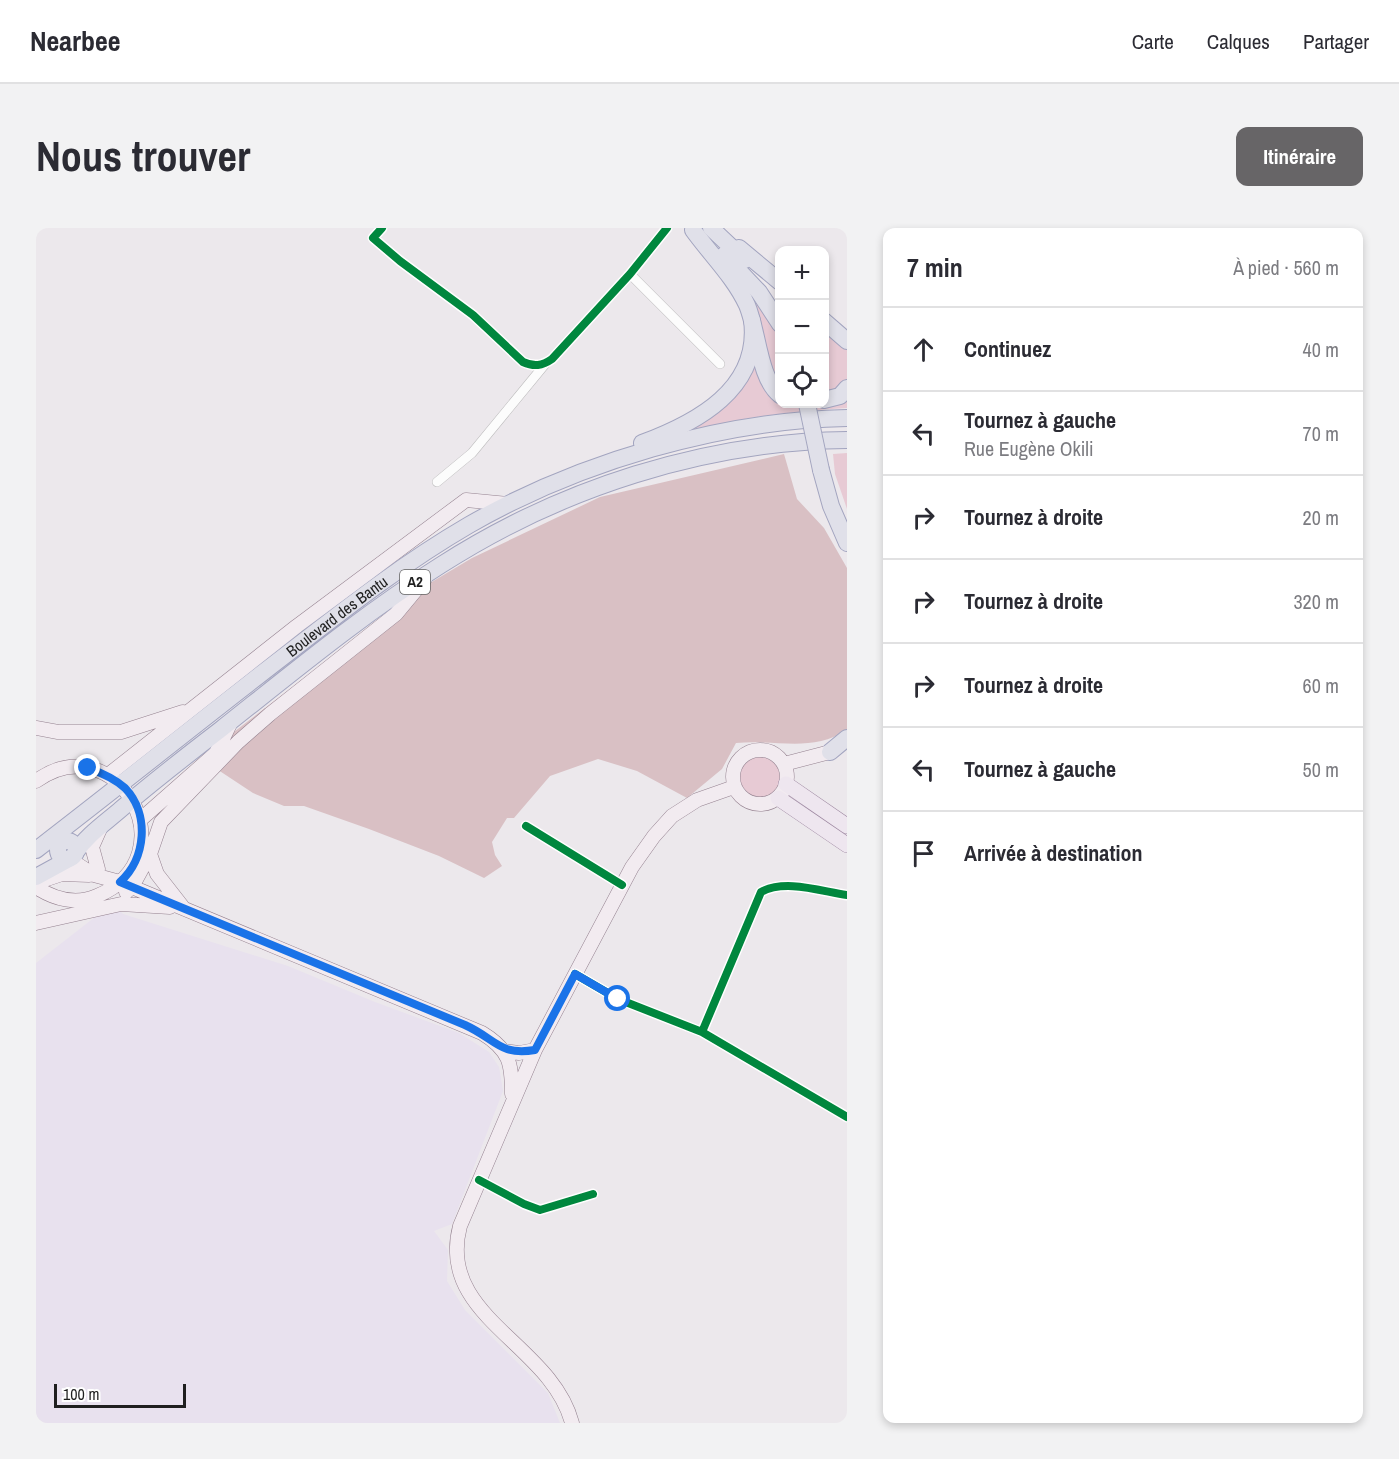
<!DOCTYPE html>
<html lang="fr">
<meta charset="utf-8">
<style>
:root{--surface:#fff;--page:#f2f2f3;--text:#2b2b33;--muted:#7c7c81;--line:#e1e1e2;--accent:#676567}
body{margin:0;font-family:"Archivo Narrow",sans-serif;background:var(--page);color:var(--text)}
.controls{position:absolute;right:18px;top:18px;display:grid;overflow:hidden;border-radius:12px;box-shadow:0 3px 9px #0003}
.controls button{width:54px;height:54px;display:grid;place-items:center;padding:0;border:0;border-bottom:2px solid var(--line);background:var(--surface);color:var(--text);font:30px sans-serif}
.scale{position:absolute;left:18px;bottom:15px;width:132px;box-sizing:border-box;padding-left:6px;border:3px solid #1f1f1f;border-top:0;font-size:16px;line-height:21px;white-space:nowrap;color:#1f1f1f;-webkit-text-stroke:4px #fff;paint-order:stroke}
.stop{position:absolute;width:18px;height:18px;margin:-14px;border:4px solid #1a73e8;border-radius:50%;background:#fff}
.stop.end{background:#1a73e8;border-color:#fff;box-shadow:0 2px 6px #0008}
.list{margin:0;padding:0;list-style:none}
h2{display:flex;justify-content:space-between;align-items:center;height:78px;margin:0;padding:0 24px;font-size:26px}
h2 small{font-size:20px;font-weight:400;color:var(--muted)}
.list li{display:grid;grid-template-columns:39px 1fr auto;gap:18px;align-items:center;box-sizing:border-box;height:84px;padding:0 24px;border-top:2px solid var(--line)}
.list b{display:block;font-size:22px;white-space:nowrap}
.list p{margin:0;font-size:20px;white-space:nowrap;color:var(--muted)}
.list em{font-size:20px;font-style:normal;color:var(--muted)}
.icon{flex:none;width:33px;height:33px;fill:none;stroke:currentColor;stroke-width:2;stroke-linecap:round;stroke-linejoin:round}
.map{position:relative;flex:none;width:811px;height:1195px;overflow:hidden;border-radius:12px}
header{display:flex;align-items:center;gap:36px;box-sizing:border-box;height:84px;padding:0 30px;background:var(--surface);border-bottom:2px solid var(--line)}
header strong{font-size:28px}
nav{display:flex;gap:33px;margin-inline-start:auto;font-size:21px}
.intro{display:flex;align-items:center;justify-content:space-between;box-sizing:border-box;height:144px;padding:0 36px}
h1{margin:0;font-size:42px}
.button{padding:15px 27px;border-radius:12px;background:var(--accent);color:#fff;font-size:21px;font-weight:700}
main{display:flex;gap:36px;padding:0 36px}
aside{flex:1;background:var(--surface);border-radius:12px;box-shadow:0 3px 9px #0003}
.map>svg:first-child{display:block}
.military{fill:#e8e1ee}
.grass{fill:#e7cad4}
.forest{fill:#d9c0c4}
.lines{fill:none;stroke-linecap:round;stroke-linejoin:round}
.street-casing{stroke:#bebdbe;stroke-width:10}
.secondary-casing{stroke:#958290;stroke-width:15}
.primary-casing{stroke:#9d87a0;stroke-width:16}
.highway-casing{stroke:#a2a4bf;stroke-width:18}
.street{stroke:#fcfcfc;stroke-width:9}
.secondary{stroke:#f2ebf0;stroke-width:14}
.primary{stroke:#eee6ef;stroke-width:15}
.highway{stroke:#e0e0e9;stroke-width:16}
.highway-bridge-casing{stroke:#a2a4bf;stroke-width:18;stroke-linecap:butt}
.highway-bridge{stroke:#e0e0e9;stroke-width:16}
.cycleway-casing{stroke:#fff;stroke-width:11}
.cycleway{stroke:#00873e;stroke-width:8}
.route{stroke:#1a73e8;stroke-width:8}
.labels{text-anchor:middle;stroke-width:4.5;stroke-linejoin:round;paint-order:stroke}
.shield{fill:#fff;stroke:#626262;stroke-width:1.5}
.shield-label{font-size:15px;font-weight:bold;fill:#1f1f1f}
.street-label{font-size:16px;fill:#1f1f1f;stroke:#fff}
</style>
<header>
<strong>Nearbee</strong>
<nav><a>Carte</a><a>Calques</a><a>Partager</a></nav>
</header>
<div class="intro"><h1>Nous trouver</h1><a class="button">Itinéraire</a></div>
<main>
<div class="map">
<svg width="811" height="1195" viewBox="0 0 811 1195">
<rect width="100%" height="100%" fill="#ece8ec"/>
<!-- military -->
<path class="military" d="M 77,675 L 87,686 L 252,738 L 339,774 L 423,805 L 453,824 L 463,839 L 467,863 L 416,996 L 398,1003 L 412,1022 L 411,1053 L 429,1082 L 512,1165 L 524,1195 L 0,1195 L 0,735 Z"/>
<!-- grass -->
<path class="grass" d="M 712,60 L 743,110 L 743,162 L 738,157 Z
M 788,100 L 811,119 L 811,154 L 788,169 Z
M 720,123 L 744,176 L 811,173 L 811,180 C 753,184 700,189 644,207 Z
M 811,225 L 811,281 L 799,246 L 797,226 Z
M704 549a20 20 0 1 1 40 0a20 20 0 1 1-40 0Z"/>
<!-- forest -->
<path class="forest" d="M 748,226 L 761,271 L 788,300 L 811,340 L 811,502 C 776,525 740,511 700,515 L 686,541 L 651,570 L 601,543 L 562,531 L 514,548 L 478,590 L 471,590 L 456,614 L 459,627 L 466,638 L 448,650 L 403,628 L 333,601 L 268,578 L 248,578 L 217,565 L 164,530 L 384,361 L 436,330 L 564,269 Z"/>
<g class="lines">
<!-- street casing -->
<g class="street-casing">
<path id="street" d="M 346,0 L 337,10 L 364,33 L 437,87 L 487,134 C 498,139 506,138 516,131 L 594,46 L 631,0
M 594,46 L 684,136
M 401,254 L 436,225 L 510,135
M 490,598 L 586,657
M 539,746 L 582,771 L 666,804 L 811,889
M 666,804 L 725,664 C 749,651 784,663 811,667
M 443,952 L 488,976 L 504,982 L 557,966"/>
</g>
<!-- secondary casing -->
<g class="secondary-casing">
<path id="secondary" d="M 0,500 L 22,504 L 85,504 L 147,484
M697 549a27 27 0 1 1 54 0a27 27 0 1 1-54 0Z
M 748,536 L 794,524
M 72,547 L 261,398 L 430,272 L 472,276
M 0,553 C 81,495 156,628 61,668 C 40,677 18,671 0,659
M 104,592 L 180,525 L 195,494
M 33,631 L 58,647 L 84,654 L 446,805 C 474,822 476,836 476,866
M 62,641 L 56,619 L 64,601
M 5,653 L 26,646 L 53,647
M 90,664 L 96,659 L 114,626
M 146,678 L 121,646 L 114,626 L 125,594 L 202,514 L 234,486 L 360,386 L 389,351
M 0,695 L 85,676 L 134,679
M 468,823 L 483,825 L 499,822
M 536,1195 C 515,1115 400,1089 424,998 L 499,822 L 596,639 L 618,608 L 636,588 L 661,572 L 698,559"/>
</g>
<!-- primary casing -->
<g class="primary-casing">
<path id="primary" d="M 750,556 L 811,598
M 742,570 L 811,617"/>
</g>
<!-- highway casing -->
<g class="highway-casing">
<g id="highway">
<path d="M 675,0 L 709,32"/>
<path d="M 657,2 C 675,27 698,49 711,77 C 722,103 723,151 744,167"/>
<path d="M 703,20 L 744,54"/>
<path d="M 688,27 L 723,64 L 744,96"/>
<path d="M 788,93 L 811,113"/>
<path d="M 788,172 L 804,168 L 811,160"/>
<path d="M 606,215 C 660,195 725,161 716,92"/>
<path d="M 785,242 L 795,278 L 811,315"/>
<path d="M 794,524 L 811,510"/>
<circle cx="31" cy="622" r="9"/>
<path id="s1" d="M 0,622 C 86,556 170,488 256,422 C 314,377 371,333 433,297 C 543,234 685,192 811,190"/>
<path d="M 39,625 C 51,607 69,595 85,581 C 117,554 150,528 184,502 C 256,445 327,386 405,337 C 525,260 668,214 811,212"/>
<path d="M 0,649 L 33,631"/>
</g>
</g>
<!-- street -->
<use href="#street" class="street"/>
<!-- secondary -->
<use href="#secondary" class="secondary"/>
<!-- primary -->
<use href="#primary" class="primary"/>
<!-- highway -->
<use href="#highway" class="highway"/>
<!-- highway-bridge casing -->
<g class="highway-bridge-casing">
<path id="highway-bridge" d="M 771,176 L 785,242"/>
</g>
<!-- highway-bridge -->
<use href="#highway-bridge" class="highway-bridge"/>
<!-- cycleway casing -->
<g class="cycleway-casing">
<path id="cycleway" d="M 346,0 L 337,10 L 364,33 L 437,87 L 487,134 C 498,139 506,138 516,131 L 594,46 L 631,0
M 490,598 L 586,657
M 539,746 L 582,771 L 666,804 L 811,889
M 666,804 L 725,664 C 749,651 784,663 811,667
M 443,952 L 488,976 L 504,982 L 557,966"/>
</g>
<!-- cycleway -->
<use href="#cycleway" class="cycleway"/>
</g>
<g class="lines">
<!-- route -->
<path class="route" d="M 52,540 C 66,545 78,550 89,560 C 114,586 110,631 84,654 L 429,797 C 460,811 463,828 499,822 L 539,746 L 582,771"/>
</g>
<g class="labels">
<!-- shield labels -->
<rect class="shield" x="364" y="342" width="30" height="24" rx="4.5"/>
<g class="shield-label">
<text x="379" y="359">A2</text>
</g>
<!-- street labels -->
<g class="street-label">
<text dy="6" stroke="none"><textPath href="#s1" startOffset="381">Boulevard des Bantu</textPath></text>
</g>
</g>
</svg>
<div class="controls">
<button>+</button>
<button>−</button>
<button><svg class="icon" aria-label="locate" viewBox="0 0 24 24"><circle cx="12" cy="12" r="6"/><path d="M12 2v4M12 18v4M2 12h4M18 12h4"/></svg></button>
</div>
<div class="scale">100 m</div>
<div class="stop" style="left:582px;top:771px"></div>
<div class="stop end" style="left:52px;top:540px"></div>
</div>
<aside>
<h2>7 min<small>À pied · 560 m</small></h2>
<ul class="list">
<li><svg class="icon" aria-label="ahead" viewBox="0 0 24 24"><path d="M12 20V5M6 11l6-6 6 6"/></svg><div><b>Continuez</b></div><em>40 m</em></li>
<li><svg class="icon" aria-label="left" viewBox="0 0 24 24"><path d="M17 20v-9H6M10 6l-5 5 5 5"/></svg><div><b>Tournez à gauche</b><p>Rue Eugène Okili</p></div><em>70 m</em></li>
<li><svg class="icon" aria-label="right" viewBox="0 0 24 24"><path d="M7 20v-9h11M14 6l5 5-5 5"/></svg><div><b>Tournez à droite</b></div><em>20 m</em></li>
<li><svg class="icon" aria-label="right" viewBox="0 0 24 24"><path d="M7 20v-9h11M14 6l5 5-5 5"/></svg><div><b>Tournez à droite</b></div><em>320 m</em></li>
<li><svg class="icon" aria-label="right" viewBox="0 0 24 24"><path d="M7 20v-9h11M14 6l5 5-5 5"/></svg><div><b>Tournez à droite</b></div><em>60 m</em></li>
<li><svg class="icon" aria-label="left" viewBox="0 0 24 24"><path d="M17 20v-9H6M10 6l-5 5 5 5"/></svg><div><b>Tournez à gauche</b></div><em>50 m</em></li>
<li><svg class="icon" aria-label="arrive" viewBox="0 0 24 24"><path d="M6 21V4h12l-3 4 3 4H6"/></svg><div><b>Arrivée à destination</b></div></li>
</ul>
</aside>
</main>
